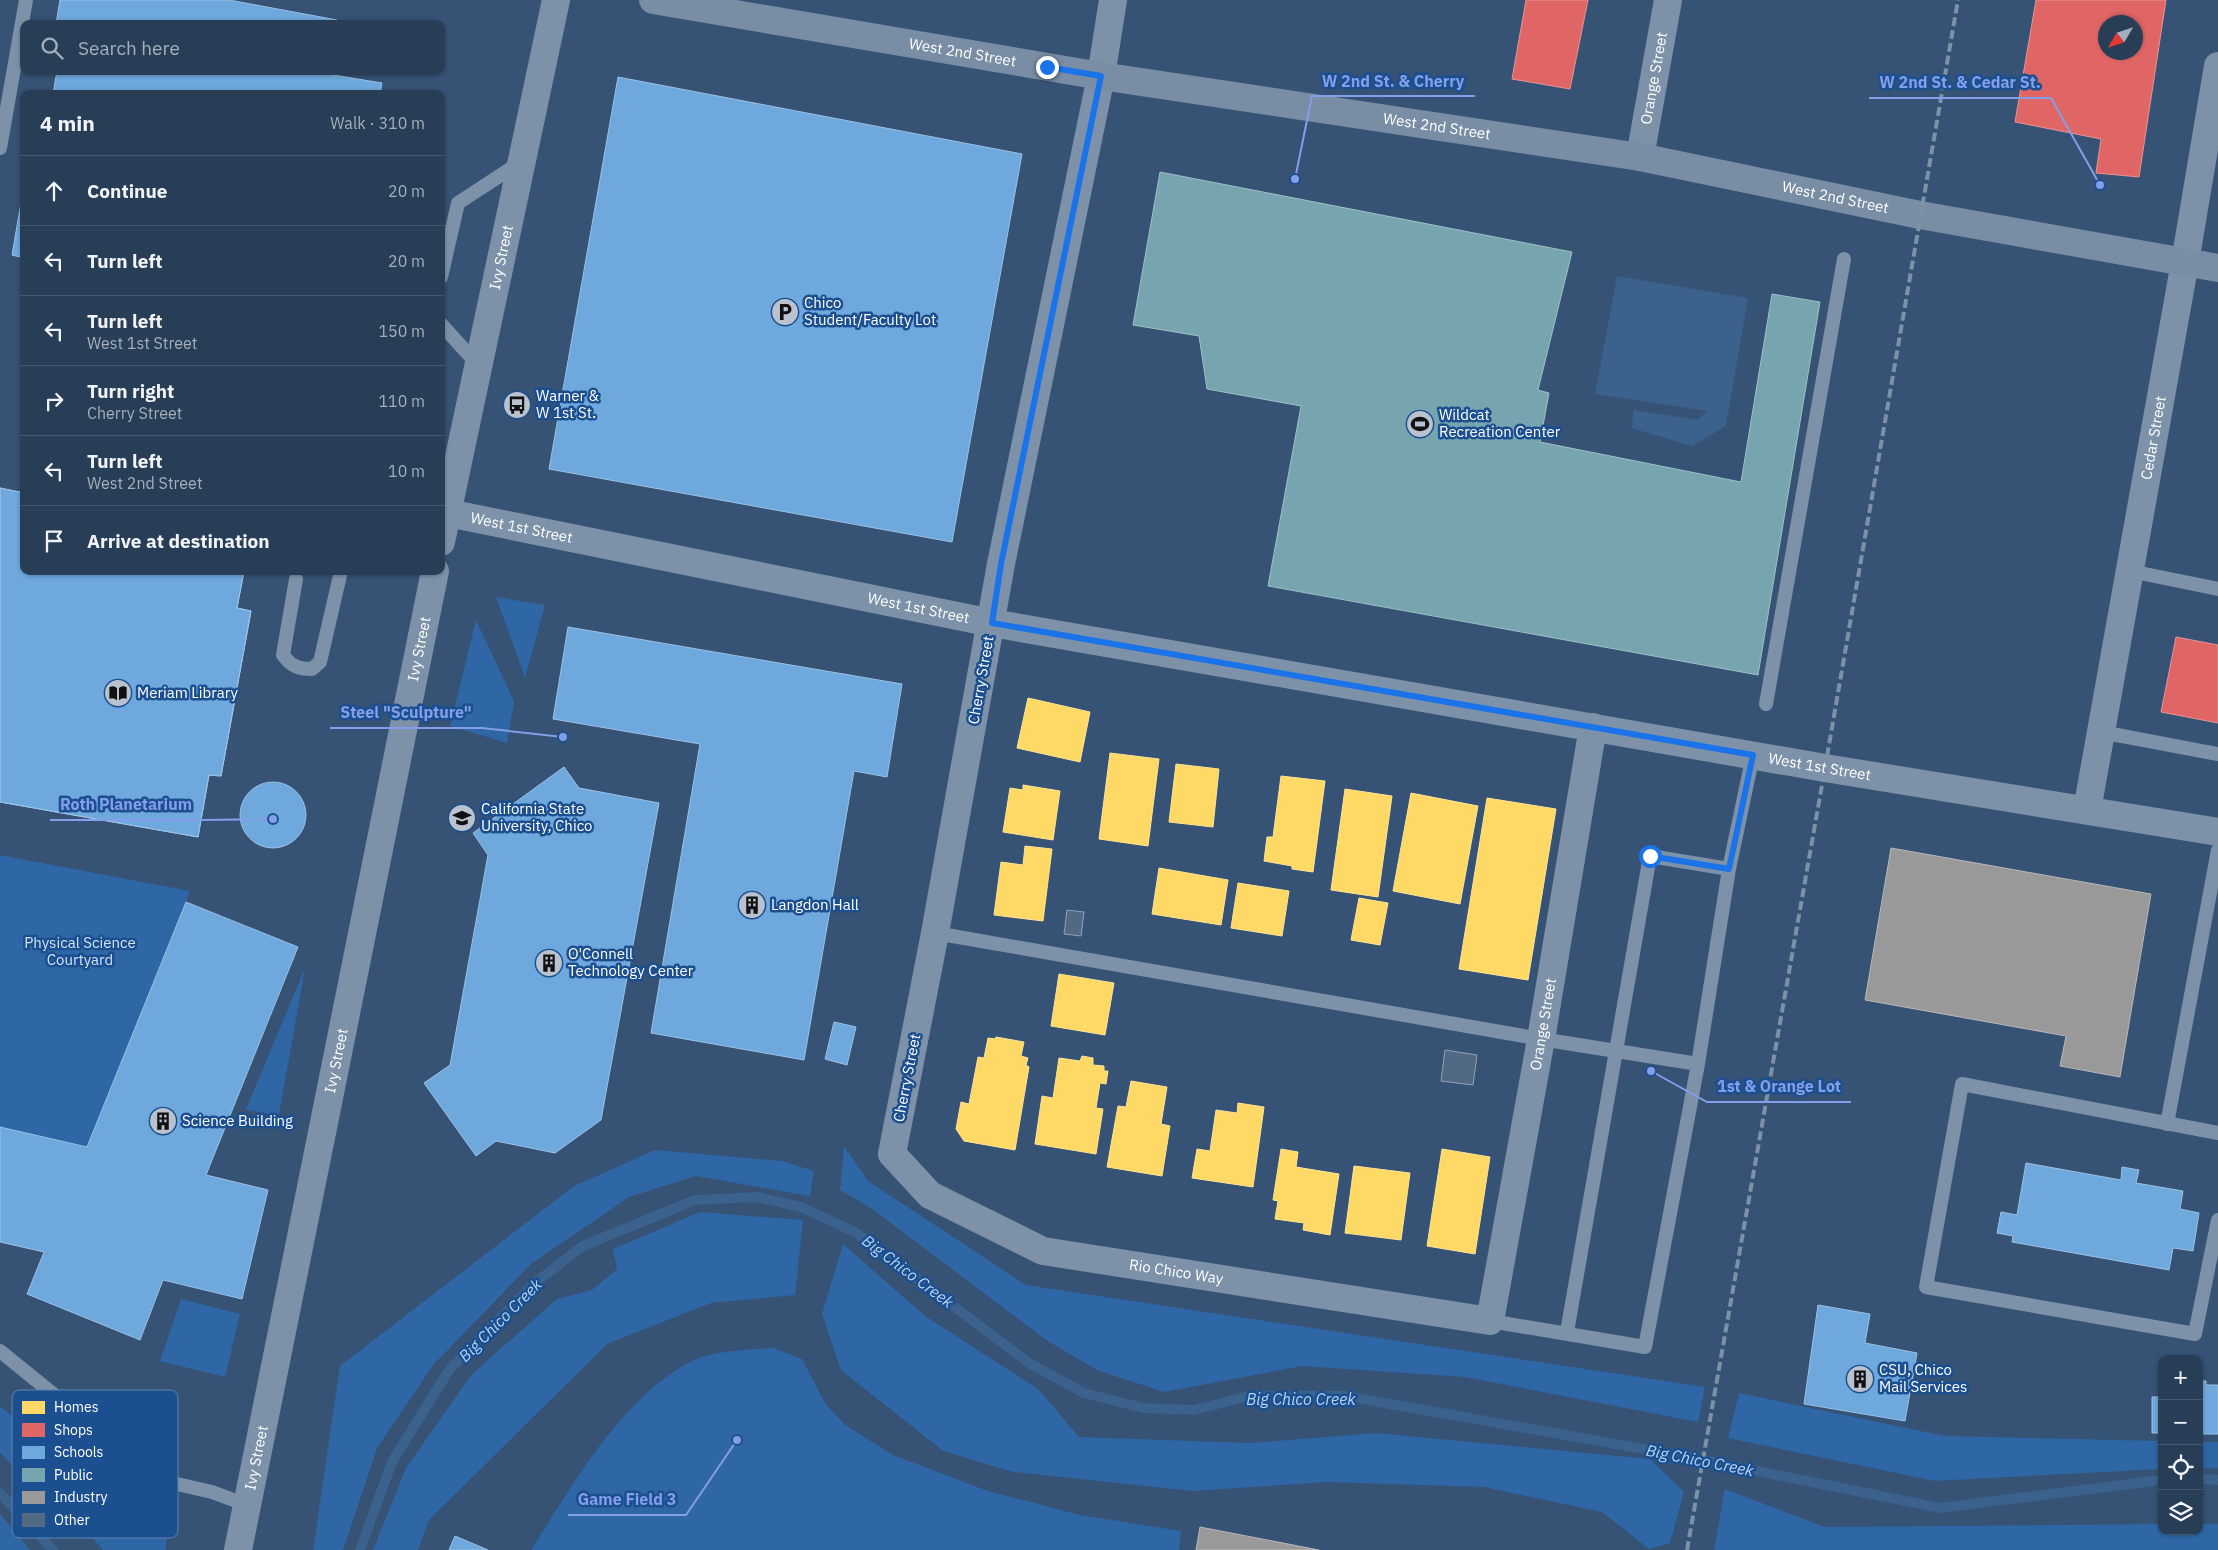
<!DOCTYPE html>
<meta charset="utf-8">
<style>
:root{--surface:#283e57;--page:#344961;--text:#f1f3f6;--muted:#a5aeba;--line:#44576d}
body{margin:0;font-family:"IBM Plex Sans",sans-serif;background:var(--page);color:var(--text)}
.controls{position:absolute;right:15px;bottom:15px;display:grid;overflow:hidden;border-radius:10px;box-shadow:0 1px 4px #0004}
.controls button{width:45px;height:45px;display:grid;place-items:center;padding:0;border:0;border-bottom:1px solid var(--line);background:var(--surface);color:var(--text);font:25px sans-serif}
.compass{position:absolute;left:2098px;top:15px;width:45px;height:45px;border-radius:50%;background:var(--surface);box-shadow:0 1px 4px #0004;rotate:231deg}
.stop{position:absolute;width:15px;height:15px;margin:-11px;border:4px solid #1a73e8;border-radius:50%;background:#fff}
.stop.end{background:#1a73e8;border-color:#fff;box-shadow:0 1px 5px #0008}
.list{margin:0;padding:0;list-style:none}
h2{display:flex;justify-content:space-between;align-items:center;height:65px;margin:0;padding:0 20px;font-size:21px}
h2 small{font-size:16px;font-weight:400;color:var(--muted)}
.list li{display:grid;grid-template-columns:32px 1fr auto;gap:15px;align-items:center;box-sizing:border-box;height:70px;padding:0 20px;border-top:1px solid var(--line)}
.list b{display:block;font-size:19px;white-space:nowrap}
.list p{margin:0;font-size:16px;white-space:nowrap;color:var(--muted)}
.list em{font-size:16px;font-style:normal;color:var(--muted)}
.icon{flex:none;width:28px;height:28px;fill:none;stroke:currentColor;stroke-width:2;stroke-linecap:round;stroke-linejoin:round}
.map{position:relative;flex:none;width:2218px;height:1550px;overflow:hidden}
.search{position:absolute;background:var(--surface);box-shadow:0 1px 4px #0004;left:20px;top:20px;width:425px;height:55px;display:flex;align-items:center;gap:12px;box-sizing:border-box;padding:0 18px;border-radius:10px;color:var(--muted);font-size:19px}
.panel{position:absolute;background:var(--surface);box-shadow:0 1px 4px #0004;left:20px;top:90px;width:425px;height:485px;border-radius:10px}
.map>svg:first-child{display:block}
.green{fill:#2f66a5}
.water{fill:#3b618d}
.homes{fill:#ffd966;stroke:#ffe494}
.shops{fill:#e06666;stroke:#e99494;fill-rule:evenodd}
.schools{fill:#6fa8dc;stroke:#9ac2e6}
.public{fill:#76a5af;stroke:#9fc0c7}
.industry{fill:#999;stroke:#b8b8b8}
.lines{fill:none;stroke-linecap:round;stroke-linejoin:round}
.stream{stroke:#3b618d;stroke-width:10}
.building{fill:#526984;stroke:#92a2b6}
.lane{stroke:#7d92a8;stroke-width:14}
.street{stroke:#7d92a8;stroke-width:28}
.secondary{stroke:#798da4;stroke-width:28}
.rail{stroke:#7e92a7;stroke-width:4;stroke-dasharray:9 4;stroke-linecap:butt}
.route{stroke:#1a73e8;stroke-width:6}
.labels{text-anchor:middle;stroke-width:5;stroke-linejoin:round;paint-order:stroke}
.street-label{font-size:15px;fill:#fff;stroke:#1b4f8f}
.poi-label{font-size:15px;fill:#fff;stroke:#1b4f8f;text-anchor:start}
.park-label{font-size:15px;fill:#cfe3fa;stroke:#1b4f8f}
.water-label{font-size:16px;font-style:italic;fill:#b5d3f5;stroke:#1b4f8f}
.key{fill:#1b4f8f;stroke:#5f84b1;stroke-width:1}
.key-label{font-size:14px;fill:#fff}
.leader{fill:none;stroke:#839eea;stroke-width:2}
.callout-dot{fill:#839eea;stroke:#1b4f8f;stroke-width:2}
.callout-label{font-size:16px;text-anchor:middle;font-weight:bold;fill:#839eea;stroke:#1b4f8f;stroke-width:5;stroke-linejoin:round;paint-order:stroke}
</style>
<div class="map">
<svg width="2218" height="1550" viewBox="0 0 2218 1550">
<rect width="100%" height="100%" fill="#365274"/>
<!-- green -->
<path class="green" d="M 496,597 L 545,605 L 525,678 Z
M 476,620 L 514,701 L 507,743 L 450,726 Z
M 0,855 L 190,891 L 87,1147 L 0,1127 Z
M 305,968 L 279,1115 L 246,1110 L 246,1109 Z
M 844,1146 L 868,1181 L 1026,1285 L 1705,1387 L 1698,1422 L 1465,1377 L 1302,1366 L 1164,1392 L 1097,1370 L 1046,1340 L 871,1208 L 840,1190 Z
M 655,1150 L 782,1161 L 814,1171 L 810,1196 L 696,1176 L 629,1197 L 531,1264 L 434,1364 L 377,1448 L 343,1550 L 313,1550 L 340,1366 L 574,1186 Z
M 700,1212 L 803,1220 L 795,1295 L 711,1303 L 607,1344 L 429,1520 L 418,1550 L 373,1550 L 406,1468 L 472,1374 L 557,1299 L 592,1290 L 617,1269 L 613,1249 Z
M 843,1244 L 925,1316 L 1038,1389 L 1079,1437 L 1251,1443 L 1376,1433 L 1650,1459 L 1684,1492 L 1670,1543 L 1649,1549 L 1602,1512 L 1484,1487 L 1327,1482 L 1193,1491 L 1013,1472 L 943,1451 L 841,1370 L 822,1314 Z
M 181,1299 L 240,1314 L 225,1377 L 160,1361 Z
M 774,1348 L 802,1359 L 825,1403 L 845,1425 L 893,1455 L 988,1491 L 1080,1515 L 1181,1531 L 1179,1550 L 531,1550 C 572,1486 622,1396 692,1361 C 712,1351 752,1349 774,1348 Z
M 1739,1393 L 1945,1436 L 2162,1441 L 2162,1469 L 1935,1481 L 1728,1438 Z
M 0,1406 L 90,1482 L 164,1525 L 167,1530 L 166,1550 L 103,1550 L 83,1527 L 40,1497 L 0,1452 Z
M 2199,1442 L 2218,1442 L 2218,1468 L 2199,1468 Z
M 1725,1489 L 1825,1527 L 2162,1524 L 2162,1531 L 2199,1531 L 2199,1524 L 2218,1524 L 2218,1550 L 1714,1550 Z
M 0,1514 L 30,1550 L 0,1550 Z"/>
<!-- water -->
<path class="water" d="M 1617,276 L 1748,298 L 1726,426 L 1692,446 L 1631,428 L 1634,410 L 1698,420 L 1707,411 L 1595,394 Z"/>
<!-- homes -->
<path class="homes" d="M 1028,698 L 1090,712 L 1080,762 L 1017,748 Z
M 1110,753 L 1159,759 L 1148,846 L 1099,839 Z
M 1176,764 L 1219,769 L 1213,827 L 1169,822 Z
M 1281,776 L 1325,781 L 1313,872 L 1292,869 L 1292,866 L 1264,861 L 1267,837 L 1273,837 Z
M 1023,785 L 1060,791 L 1053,840 L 1003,832 L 1010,788 L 1023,790 Z
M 1345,789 L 1392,796 L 1378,897 L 1331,890 Z
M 1411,793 L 1478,806 L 1460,904 L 1393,891 Z
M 1487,798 L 1556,809 L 1528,980 L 1459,969 Z
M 1025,846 L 1052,849 L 1043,921 L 994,915 L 1001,862 L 1023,865 Z
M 1159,868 L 1228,880 L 1221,925 L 1152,914 Z
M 1238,883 L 1289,891 L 1282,936 L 1231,928 Z
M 1359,898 L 1388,903 L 1380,945 L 1351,940 Z
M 1059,974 L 1114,983 L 1105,1035 L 1051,1026 Z
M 996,1037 L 1024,1042 L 1021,1056 L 1028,1058 L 1026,1065 L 1029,1067 L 1015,1150 L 964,1141 L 956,1129 L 961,1102 L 969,1104 L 978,1057 L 984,1058 L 988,1038 L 995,1039 Z
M 1082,1056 L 1093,1058 L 1093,1065 L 1104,1066 L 1104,1071 L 1108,1071 L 1106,1084 L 1100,1083 L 1096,1108 L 1103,1109 L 1096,1154 L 1035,1144 L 1042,1096 L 1053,1098 L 1059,1058 L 1080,1061 Z
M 1131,1081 L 1167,1087 L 1161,1124 L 1170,1126 L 1162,1176 L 1107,1167 L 1118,1106 L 1126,1107 Z
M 1238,1103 L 1264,1107 L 1253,1187 L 1192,1178 L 1197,1149 L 1210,1151 L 1216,1110 L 1237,1113 Z
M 1281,1149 L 1298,1152 L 1296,1167 L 1339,1174 L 1330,1235 L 1303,1230 L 1304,1223 L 1275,1219 L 1278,1201 L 1273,1200 Z
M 1442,1149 L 1490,1157 L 1475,1254 L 1427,1246 Z
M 1354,1166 L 1410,1173 L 1401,1240 L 1345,1233 Z"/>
<!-- shops -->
<path class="shops" d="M 1526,0 L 1588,0 L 1570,89 L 1512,79 Z
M 2036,0 L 2166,0 L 2139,177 L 2096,173 L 2101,139 L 2015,122 ZM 2106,22 L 2136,22 L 2136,52 L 2106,52 Z
M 2176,637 L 2218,645 L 2218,723 L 2161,712 Z"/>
<!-- schools -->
<path class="schools" d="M 60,0 L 229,0 L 337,20 L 336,24 L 56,24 Z
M 57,71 L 328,71 L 327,74 L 382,83 L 380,94 L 53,94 Z
M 618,77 L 1022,154 L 952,542 L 549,469 Z
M 22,197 L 24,197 L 24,258 L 12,255 Z
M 0,488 L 24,493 L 24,571 L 244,571 L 237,608 L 251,611 L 221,776 L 209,775 L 198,837 L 0,802 Z
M 0,488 L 24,493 L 24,571 L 244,571 L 237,608 L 251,611 L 221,776 L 209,775 L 198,837 L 0,802 Z
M 568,627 L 902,684 L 887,777 L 854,771 L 804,1060 L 651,1033 L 700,744 L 553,719 Z
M 564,767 L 579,788 L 659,803 L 601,1120 L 555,1153 L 496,1141 L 476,1156 L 424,1083 L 450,1065 L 488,855 L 473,833 Z
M240 815a33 33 0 1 1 66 0a33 33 0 1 1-66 0Z
M 186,902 L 298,947 L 206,1175 L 268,1190 L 242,1299 L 163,1280 L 140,1340 L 27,1294 L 44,1252 L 0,1242 L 0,1127 L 87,1147 Z
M 834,1022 L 856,1027 L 847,1065 L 825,1059 Z
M 2026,1163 L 2121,1180 L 2122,1167 L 2139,1170 L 2136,1183 L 2183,1191 L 2180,1209 L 2199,1213 L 2193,1251 L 2173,1248 L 2169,1270 L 2012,1242 L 2013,1236 L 1997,1233 L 2001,1212 L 2017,1215 Z
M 1818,1305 L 1870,1314 L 1865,1343 L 1917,1353 L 1905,1421 L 1804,1404 Z
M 2199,1381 L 2206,1381 L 2206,1385 L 2218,1385 L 2218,1434 L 2199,1434 Z
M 2152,1397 L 2162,1397 L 2162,1433 L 2152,1433 Z
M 455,1536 L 488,1550 L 449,1550 Z"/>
<!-- public -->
<path class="public" d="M 1160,172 L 1572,252 L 1538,390 L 1549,393 L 1540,442 L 1741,482 L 1772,294 L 1820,302 L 1758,675 L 1268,586 L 1301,406 L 1207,389 L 1199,336 L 1133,325 Z"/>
<!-- industry -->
<path class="industry" d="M 1891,848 L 2151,894 L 2120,1077 L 2060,1066 L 2066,1036 L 1865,1000 Z
M 1200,1527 L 1319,1550 L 1196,1550 Z"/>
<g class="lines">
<!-- stream -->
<path class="stream" d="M 2199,1479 L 2218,1480
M 0,1493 L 53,1550
M 360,1550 L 392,1462 L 449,1370 L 536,1282 L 583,1246 L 695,1200 L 757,1197 L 801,1207 L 855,1232 L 1029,1363 L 1084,1393 L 1143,1408 L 1194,1410 L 1249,1396 L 1346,1396 L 1683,1456 L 1940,1508 L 2162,1480"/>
</g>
<!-- building -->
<path class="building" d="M 1067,910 L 1084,912 L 1081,936 L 1064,934 Z
M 1445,1050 L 1477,1055 L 1473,1085 L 1441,1081 Z"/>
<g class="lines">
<!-- lane -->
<path class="lane" d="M 0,148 L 26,0
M 441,277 L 458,203 L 521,162
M 441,324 L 479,366
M 2130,571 L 2218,589
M 296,579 L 283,655 C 291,666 298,669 312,669 L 320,662 L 341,571
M 1766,704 L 1844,259
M 2101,732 L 2218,754
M 1729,869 L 1753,755
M 935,933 L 1541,1039 L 1698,1064
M 2167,1124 L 2218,850
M 2218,1133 L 1962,1084 L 1926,1287 L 2195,1334 L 2218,1220
M 1490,1321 L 1645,1347 L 1698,1064 L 1729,869 L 1650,856 L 1567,1332
M 0,1351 L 148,1471 L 177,1484 L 212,1492 L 247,1505"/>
<!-- street -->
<g class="street">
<path id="s1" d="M 1113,0 L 1101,76 L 1001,564 L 935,933 L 892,1154 L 930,1195 L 1043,1251 L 1490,1321 L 1541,1039 L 1593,727"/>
<path id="s2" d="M 1640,157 L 1668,0"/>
<path id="s3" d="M 448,513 L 992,623 L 1825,768 L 2218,832"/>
<path id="s4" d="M 441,542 L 556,0"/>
<path id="s5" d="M 2087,810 L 2185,262 L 2218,66"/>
<path id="s6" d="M 238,1550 L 435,571"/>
</g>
<!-- secondary -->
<path class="secondary" id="s7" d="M 653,0 L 1101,76 L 1640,157 L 1920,215 L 2218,268"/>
<!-- rail -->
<path class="rail" d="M 1687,1550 L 1825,768 L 1958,0"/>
</g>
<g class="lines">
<!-- route -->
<path class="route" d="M 1047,67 L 1101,76 L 1001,564 L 992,623 L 1753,755 L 1729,869 L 1650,856"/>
</g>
<!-- icons -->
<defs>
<g id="parking-disc" transform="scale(1.4375)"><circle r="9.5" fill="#b9c2ce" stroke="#1b4f8f"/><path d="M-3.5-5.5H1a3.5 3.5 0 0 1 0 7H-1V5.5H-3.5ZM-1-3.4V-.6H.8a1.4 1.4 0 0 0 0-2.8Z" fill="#111"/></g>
<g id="bus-disc" transform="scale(1.4375)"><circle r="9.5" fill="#b9c2ce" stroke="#1b4f8f"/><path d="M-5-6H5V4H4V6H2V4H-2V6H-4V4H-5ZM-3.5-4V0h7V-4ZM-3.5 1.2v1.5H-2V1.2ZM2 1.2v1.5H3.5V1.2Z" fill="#111"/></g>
<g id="stadium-disc" transform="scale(1.4375)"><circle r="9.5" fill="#b9c2ce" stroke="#1b4f8f"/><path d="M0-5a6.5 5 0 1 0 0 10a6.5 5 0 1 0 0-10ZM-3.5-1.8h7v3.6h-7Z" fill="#111"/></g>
<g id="library-disc" transform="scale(1.4375)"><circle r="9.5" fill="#b9c2ce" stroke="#1b4f8f"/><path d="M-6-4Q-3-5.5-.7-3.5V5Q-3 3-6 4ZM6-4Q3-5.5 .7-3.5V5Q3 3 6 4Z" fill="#111"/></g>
<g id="university-disc" transform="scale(1.4375)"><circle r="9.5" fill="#b9c2ce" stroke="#1b4f8f"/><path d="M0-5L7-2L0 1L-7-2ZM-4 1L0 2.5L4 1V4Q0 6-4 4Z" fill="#111"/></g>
<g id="building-disc" transform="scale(1.4375)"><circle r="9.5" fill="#b9c2ce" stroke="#1b4f8f"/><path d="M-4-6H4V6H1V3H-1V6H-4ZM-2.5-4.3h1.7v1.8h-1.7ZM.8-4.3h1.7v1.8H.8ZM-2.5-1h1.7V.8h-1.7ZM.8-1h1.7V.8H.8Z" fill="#111"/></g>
</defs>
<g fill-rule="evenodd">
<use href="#parking-disc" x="785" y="312"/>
<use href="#bus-disc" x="517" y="405"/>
<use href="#stadium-disc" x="1420" y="424"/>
<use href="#library-disc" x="118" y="693"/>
<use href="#university-disc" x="462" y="818"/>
<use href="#building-disc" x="752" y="905"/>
<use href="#building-disc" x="549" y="963"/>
<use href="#building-disc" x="163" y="1121"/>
<use href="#building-disc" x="1860" y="1379"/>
</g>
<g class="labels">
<!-- street labels -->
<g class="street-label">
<text dy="5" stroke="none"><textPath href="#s7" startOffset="314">West 2nd Street</textPath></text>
<text dy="5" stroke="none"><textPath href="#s2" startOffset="80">Orange Street</textPath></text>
<text dy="5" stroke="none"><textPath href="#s7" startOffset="794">West 2nd Street</textPath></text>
<text dy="5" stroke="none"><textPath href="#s7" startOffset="1199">West 2nd Street</textPath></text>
<text dy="5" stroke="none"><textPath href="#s4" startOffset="291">Ivy Street</textPath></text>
<text dy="5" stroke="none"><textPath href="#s5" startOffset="378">Cedar Street</textPath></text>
<text dy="5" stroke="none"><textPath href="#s3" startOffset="75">West 1st Street</textPath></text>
<text dy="5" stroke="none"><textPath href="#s3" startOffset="480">West 1st Street</textPath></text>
<text dy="5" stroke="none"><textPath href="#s6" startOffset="919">Ivy Street</textPath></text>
<text transform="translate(981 680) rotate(-80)" y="5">Cherry Street</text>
<text dy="5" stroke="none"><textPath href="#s3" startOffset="1395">West 1st Street</textPath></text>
<text dy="5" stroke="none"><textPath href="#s1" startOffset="2111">Orange Street</textPath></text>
<text dy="5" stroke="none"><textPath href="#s6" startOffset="499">Ivy Street</textPath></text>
<text transform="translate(907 1078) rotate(-79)" y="5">Cherry Street</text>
<text dy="5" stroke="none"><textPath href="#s1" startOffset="1492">Rio Chico Way</textPath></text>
<text dy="5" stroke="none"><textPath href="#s6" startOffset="94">Ivy Street</textPath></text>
</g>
<!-- poi labels -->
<g class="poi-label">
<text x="804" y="308">Chico<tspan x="804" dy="17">Student/Faculty Lot</tspan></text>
<text x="536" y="401">Warner &amp;<tspan x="536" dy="17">W 1st St.</tspan></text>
<text x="1439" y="420">Wildcat<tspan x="1439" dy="17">Recreation Center</tspan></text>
<text x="137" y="698">Meriam Library</text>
<text x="481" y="814">California State<tspan x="481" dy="17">University, Chico</tspan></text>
<text x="771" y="910">Langdon Hall</text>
<text x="568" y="959">O'Connell<tspan x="568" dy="17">Technology Center</tspan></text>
<text x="182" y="1126">Science Building</text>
<text x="1879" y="1375">CSU, Chico<tspan x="1879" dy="17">Mail Services</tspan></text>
</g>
<!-- park labels -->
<g class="park-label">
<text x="80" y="948">Physical Science<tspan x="80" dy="17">Courtyard</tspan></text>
</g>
<!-- water labels -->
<g class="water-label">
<text transform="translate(908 1271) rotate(37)" y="6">Big Chico Creek</text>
<text transform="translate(500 1320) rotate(-45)" y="6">Big Chico Creek</text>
<text x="1301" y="1405">Big Chico Creek</text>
<text transform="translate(1700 1460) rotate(11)" y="6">Big Chico Creek</text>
</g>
</g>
<!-- legend -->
<rect x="12" y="1390" width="166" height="148" rx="8" class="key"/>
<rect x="22" y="1401" width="23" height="13" fill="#ffd966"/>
<rect x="22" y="1423" width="23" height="14" fill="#e06666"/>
<rect x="22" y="1446" width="23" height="13" fill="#6fa8dc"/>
<rect x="22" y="1468" width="23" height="14" fill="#76a5af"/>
<rect x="22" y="1491" width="23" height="13" fill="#999"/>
<rect x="22" y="1513" width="23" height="14" fill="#526984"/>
<g class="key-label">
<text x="54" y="1412">Homes</text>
<text x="54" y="1435">Shops</text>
<text x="54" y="1457">Schools</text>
<text x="54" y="1480">Public</text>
<text x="54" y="1502">Industry</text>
<text x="54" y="1525">Other</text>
</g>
<!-- callouts -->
<path class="leader" d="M1295 179L1312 96H1475M2100 185L2051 98H1869M563 737L482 728H330M273 819L202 820H50M1651 1071L1707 1102H1851M737 1440L686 1515H568"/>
<g class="callout-dot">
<circle cx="1295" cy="179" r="5"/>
<circle cx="2100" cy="185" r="5"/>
<circle cx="563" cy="737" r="5"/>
<circle cx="273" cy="819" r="5"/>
<circle cx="1651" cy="1071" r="5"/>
<circle cx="737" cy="1440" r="5"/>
</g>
<g class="callout-label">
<text x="1393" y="87">W 2nd St. &amp; Cherry</text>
<text x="1960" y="88">W 2nd St. &amp; Cedar St.</text>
<text x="406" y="718">Steel "Sculpture"</text>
<text x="126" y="810">Roth Planetarium</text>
<text x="1779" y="1092">1st &amp; Orange Lot</text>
<text x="627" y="1505">Game Field 3</text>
</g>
</svg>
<div class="controls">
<button>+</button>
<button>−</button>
<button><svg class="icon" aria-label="locate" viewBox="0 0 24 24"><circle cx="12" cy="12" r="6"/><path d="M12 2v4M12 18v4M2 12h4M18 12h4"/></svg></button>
<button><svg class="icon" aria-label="layers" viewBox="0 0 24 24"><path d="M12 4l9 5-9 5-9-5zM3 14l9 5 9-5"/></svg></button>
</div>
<svg class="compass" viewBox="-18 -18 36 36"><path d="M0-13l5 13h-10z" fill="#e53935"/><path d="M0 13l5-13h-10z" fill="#a5aeba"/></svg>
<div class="stop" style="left:1650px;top:856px"></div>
<div class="stop end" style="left:1047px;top:67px"></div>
<div class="search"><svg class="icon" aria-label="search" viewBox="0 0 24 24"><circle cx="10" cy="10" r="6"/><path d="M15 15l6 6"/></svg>Search here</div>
<section class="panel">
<h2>4 min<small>Walk · 310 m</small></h2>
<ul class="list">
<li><svg class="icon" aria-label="ahead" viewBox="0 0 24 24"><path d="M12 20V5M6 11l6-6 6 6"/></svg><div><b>Continue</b></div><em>20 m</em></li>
<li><svg class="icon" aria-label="left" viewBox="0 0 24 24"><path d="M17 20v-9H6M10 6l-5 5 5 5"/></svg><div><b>Turn left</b></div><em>20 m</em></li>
<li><svg class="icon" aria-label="left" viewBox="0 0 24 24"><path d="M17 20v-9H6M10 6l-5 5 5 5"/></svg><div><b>Turn left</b><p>West 1st Street</p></div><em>150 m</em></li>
<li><svg class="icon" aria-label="right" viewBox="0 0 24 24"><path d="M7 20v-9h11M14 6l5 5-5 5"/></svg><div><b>Turn right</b><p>Cherry Street</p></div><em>110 m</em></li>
<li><svg class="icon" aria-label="left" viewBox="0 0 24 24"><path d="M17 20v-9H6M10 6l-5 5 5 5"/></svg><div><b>Turn left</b><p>West 2nd Street</p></div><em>10 m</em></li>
<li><svg class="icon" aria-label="arrive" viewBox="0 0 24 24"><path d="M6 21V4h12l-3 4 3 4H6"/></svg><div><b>Arrive at destination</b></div></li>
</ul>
</section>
</div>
